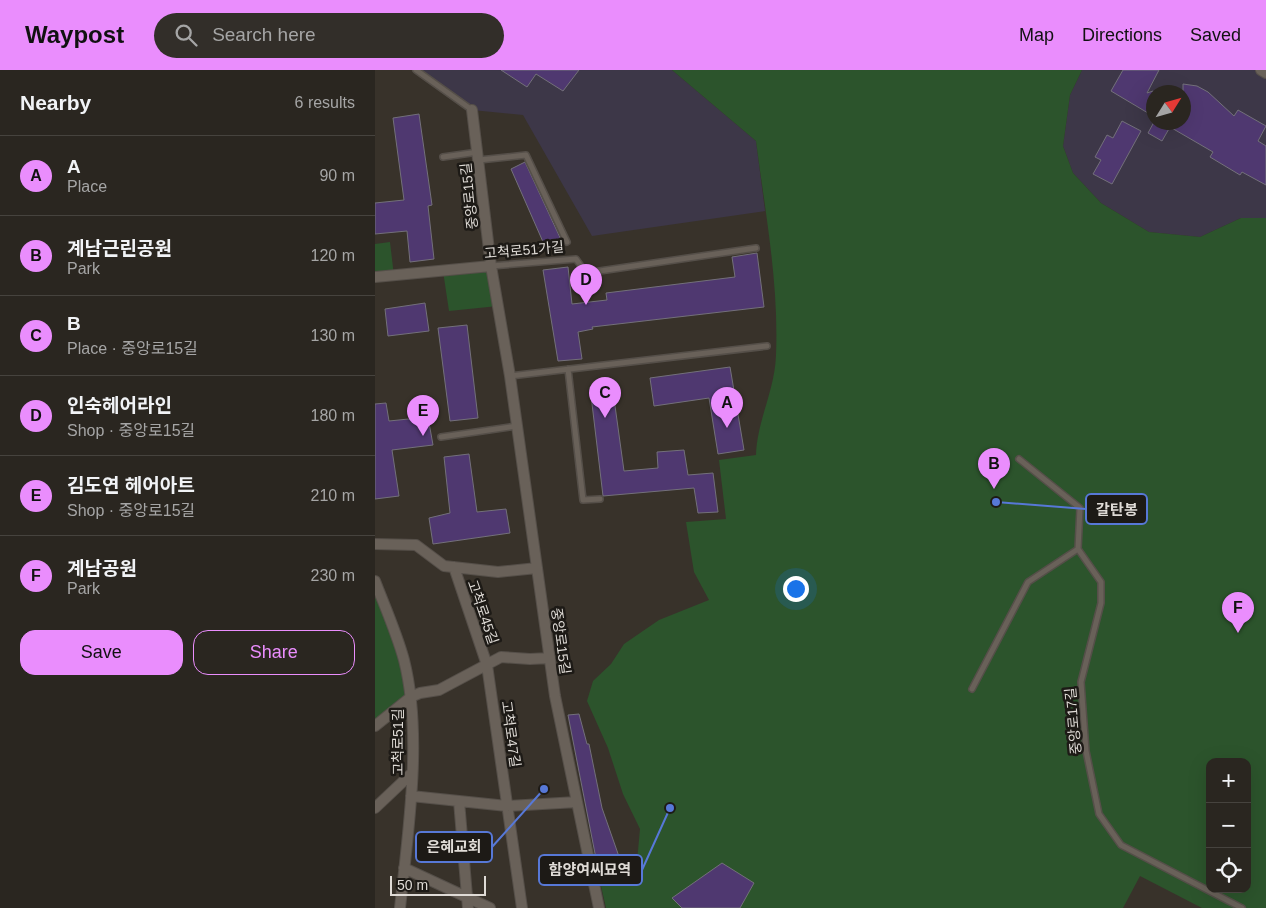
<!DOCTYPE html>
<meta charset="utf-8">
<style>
:root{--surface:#2a2620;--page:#322e29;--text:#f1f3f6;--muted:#a5a5a5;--line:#46433e;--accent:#ea8dfd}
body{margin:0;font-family:Arial,"Noto Sans KR",sans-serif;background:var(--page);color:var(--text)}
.controls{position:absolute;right:15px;bottom:15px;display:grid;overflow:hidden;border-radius:10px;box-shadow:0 5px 20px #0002}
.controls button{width:45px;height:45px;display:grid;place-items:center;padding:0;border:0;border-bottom:1px solid var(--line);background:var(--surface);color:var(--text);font:25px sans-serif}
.compass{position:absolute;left:771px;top:15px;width:45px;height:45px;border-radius:50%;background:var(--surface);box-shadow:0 5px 20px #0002;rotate:53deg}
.scale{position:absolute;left:15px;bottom:12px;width:96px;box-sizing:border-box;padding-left:5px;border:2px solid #dfdbd6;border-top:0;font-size:14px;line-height:18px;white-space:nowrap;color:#dfdbd6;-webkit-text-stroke:4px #1d1a16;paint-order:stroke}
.you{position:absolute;left:420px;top:518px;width:18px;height:18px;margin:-12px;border:4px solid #fff;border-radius:50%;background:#1a73e8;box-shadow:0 0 0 8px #1a73e833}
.badge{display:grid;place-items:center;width:32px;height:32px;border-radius:50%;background:var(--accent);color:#111;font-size:16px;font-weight:700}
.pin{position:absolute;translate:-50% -41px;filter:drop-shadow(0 1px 2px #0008)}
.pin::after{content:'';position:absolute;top:26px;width:18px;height:15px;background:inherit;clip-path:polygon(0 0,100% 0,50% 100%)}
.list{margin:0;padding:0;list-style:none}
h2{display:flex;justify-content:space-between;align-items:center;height:65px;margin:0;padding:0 20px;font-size:21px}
h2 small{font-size:16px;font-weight:400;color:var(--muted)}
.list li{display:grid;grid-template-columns:32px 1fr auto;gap:15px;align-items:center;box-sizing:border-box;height:80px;padding:0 20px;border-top:1px solid var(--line)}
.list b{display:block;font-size:19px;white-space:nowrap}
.list p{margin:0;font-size:16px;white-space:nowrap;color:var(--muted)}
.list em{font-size:16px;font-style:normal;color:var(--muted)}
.actions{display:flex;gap:10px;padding:15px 20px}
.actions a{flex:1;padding:11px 0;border:1px solid var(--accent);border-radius:15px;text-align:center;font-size:18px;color:var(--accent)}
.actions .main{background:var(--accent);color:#111}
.icon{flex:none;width:28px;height:28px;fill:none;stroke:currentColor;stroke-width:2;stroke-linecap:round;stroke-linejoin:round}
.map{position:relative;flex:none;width:891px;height:838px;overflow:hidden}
header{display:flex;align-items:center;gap:30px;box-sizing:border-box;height:70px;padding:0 25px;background:var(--accent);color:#111}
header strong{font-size:24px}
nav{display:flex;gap:28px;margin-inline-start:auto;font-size:18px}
.search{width:350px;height:45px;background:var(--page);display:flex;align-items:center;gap:12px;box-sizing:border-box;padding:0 18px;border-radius:28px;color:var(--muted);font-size:19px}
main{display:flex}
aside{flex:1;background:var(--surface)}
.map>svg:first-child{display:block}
.education{fill:#3d3748;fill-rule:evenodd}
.green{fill:#2c542c;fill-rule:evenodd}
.building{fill:#4f3870;stroke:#73707a}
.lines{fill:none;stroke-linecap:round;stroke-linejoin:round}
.service-casing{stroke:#554f49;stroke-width:8}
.minor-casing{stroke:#554f49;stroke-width:12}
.service{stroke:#696159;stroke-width:5}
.minor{stroke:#696159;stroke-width:10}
.labels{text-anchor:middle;stroke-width:5;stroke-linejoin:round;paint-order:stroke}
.street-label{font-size:14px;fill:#dfdbd6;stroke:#1d1a16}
.leader{fill:none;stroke:#5778d7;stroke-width:2}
.callout-dot{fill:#5778d7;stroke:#1d1a16;stroke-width:2}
.callout{fill:#1d1a16;stroke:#5778d7;stroke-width:2}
.callout-label{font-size:15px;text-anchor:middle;font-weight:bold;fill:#dfdbd6}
</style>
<header>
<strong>Waypost</strong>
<div class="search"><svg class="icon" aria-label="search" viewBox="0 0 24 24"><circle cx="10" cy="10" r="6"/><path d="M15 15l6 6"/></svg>Search here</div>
<nav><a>Map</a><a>Directions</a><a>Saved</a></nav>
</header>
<main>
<aside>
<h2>Nearby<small>6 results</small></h2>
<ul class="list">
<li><span class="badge">A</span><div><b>A</b><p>Place</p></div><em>90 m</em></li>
<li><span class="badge">B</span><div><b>계남근린공원</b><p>Park</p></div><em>120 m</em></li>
<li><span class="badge">C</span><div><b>B</b><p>Place · 중앙로15길</p></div><em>130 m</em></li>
<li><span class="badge">D</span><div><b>인숙헤어라인</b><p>Shop · 중앙로15길</p></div><em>180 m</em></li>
<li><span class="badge">E</span><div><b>김도연 헤어아트</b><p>Shop · 중앙로15길</p></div><em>210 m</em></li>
<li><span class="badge">F</span><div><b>계남공원</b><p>Park</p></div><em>230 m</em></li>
</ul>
<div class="actions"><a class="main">Save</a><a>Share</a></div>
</aside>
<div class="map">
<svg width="891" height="838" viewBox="0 0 891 838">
<rect width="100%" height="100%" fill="#38322a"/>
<!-- education -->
<path class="education" d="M 41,0 L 297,0 L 381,71 L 390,141 L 217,166 L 148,45 L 97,40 Z
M 707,0 L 886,0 L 891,3 L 891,148 L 866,148 L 825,167 L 774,162 L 726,133 L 698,103 L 688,76 L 695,25 ZM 778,22 L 808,22 L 808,52 L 778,52 Z"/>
<!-- green -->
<path class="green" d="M 297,0 L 707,0 L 695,25 L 688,76 L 698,103 L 726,133 L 774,162 L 825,167 L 866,148 L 891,148 L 891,838 L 827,838 L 765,806 L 748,838 L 231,838 L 226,816 L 259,803 L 267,805 L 262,792 L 265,759 L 248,724 L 233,678 L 212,631 L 218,611 L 236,594 L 249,574 L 284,550 L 334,530 L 319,502 L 311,452 L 351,449 L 344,390 L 381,385 C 382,351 400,320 401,285 C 404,213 390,141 381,71 ZM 835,692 L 872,692 L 872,819 L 835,819 Z
M 15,172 L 19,206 L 0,207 L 0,174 Z
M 116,196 L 123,236 L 74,241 L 68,201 Z
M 0,511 L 36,627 L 0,656 Z"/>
<!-- building -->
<path class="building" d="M 126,0 L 204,0 L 188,21 L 161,4 L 152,17 Z
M 748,0 L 784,0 L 772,23 L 778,21 L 778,46 L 736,21 Z
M 808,14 L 822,16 L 833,22 L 859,46 L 863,40 L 891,56 L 883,71 L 891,76 L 891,115 L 867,102 L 865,105 L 835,87 L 838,82 L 795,57 L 787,71 L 773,63 L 779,52 L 808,52 Z
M 44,44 L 57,135 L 53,136 L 59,189 L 35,192 L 32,161 L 0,164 L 0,133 L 29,130 L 18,48 Z
M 747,51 L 766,61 L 737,114 L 718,104 L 726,90 L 720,87 L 732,65 L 738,68 Z
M 150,92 L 188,174 L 172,181 L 136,99 Z
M 382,183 L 389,237 L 217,257 L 218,259 L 203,262 L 207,289 L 183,291 L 168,200 L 193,197 L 197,234 L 232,230 L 231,223 L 360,207 L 357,187 Z
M 50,233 L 54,261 L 13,266 L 10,239 Z
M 92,255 L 103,348 L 75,351 L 63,258 Z
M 355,297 L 369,380 L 343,384 L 334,328 L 279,336 L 275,308 Z
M 237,314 L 249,401 L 283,398 L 282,382 L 309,380 L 313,405 L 338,403 L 343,442 L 323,443 L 319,418 L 228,426 L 215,317 Z
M 11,333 L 14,351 L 53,347 L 58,375 L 17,380 L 24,426 L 0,429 L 0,334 Z
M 94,384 L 102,442 L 131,439 L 135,463 L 58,474 L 54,448 L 75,443 L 69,387 Z
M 204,644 L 212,674 L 214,674 L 227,738 L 248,798 L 224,804 L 193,645 Z
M 347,793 L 379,813 L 365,838 L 307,838 L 297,828 Z"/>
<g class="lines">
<!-- service casing -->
<g class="service-casing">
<path id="service" d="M 41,0 L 97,40
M 68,87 L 103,82
M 104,90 L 151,85 L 192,172
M 116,196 L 201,189 L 211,203 L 381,178
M 193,299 L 208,430 L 225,429
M 135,306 L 392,276
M 66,367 L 142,356
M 644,389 L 705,438 L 703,479 L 726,512 L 726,533 L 706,612 L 711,681 L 724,744 L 746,775 L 867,838
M 597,619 L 653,512 L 703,479"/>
</g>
<!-- minor casing -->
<g class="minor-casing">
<path id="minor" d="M 886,0 L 891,3
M 97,40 L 116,196 L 135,306 L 180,626 L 224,838
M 0,207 L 116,196
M 0,474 L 41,475 L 69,496 L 123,502 L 162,498
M 79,497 L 112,595 L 147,838
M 0,511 C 10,537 22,564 29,590 C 48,665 33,762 25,838
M 0,656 L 36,627 L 45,623 L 64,620 L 126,587 L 155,589 L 175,588
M 36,726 L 132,736 L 202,732
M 84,731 L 93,838
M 0,738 L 37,703
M 29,798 L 115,838"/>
</g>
<!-- service -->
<use href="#service" class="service"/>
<!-- minor -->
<use href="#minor" class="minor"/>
</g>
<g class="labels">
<!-- street labels -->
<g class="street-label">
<text transform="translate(94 126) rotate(-96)" y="5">중앙로15길</text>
<text transform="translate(149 180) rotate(-5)" y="5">고척로51가길</text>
<text transform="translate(108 542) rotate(71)" y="5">고척로45길</text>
<text transform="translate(186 571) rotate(82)" y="5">중앙로15길</text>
<text transform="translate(698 651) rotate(-95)" y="5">중앙로17길</text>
<text transform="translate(136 664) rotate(82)" y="5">고척로47길</text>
<text transform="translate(23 672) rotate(-90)" y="5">고척로51길</text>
</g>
</g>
<!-- callouts -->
<path class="leader" d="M621 432L711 439M169 719L117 777M295 738L267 800"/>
<g class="callout-dot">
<circle cx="621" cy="432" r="5"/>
<circle cx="169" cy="719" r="5"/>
<circle cx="295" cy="738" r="5"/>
</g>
<g class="callout">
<rect x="711" y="424" width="61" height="30" rx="5"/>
<rect x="41" y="762" width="76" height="30" rx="5"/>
<rect x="164" y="785" width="103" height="30" rx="5"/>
</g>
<g class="callout-label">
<text x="742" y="445">갈탄봉</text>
<text x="79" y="782">은혜교회</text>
<text x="215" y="805">함양여씨묘역</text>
</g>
</svg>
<div class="controls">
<button>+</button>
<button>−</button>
<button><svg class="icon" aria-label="locate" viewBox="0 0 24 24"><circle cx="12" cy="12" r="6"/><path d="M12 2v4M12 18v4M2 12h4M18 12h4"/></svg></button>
</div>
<svg class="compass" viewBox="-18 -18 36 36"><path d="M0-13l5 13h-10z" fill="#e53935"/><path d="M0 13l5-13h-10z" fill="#a5a5a5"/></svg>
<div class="scale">50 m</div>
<div class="you"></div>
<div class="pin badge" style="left:352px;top:358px">A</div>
<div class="pin badge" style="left:619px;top:419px">B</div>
<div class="pin badge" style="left:230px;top:348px">C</div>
<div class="pin badge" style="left:211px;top:235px">D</div>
<div class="pin badge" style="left:48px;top:366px">E</div>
<div class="pin badge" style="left:863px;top:563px">F</div>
</div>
</main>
